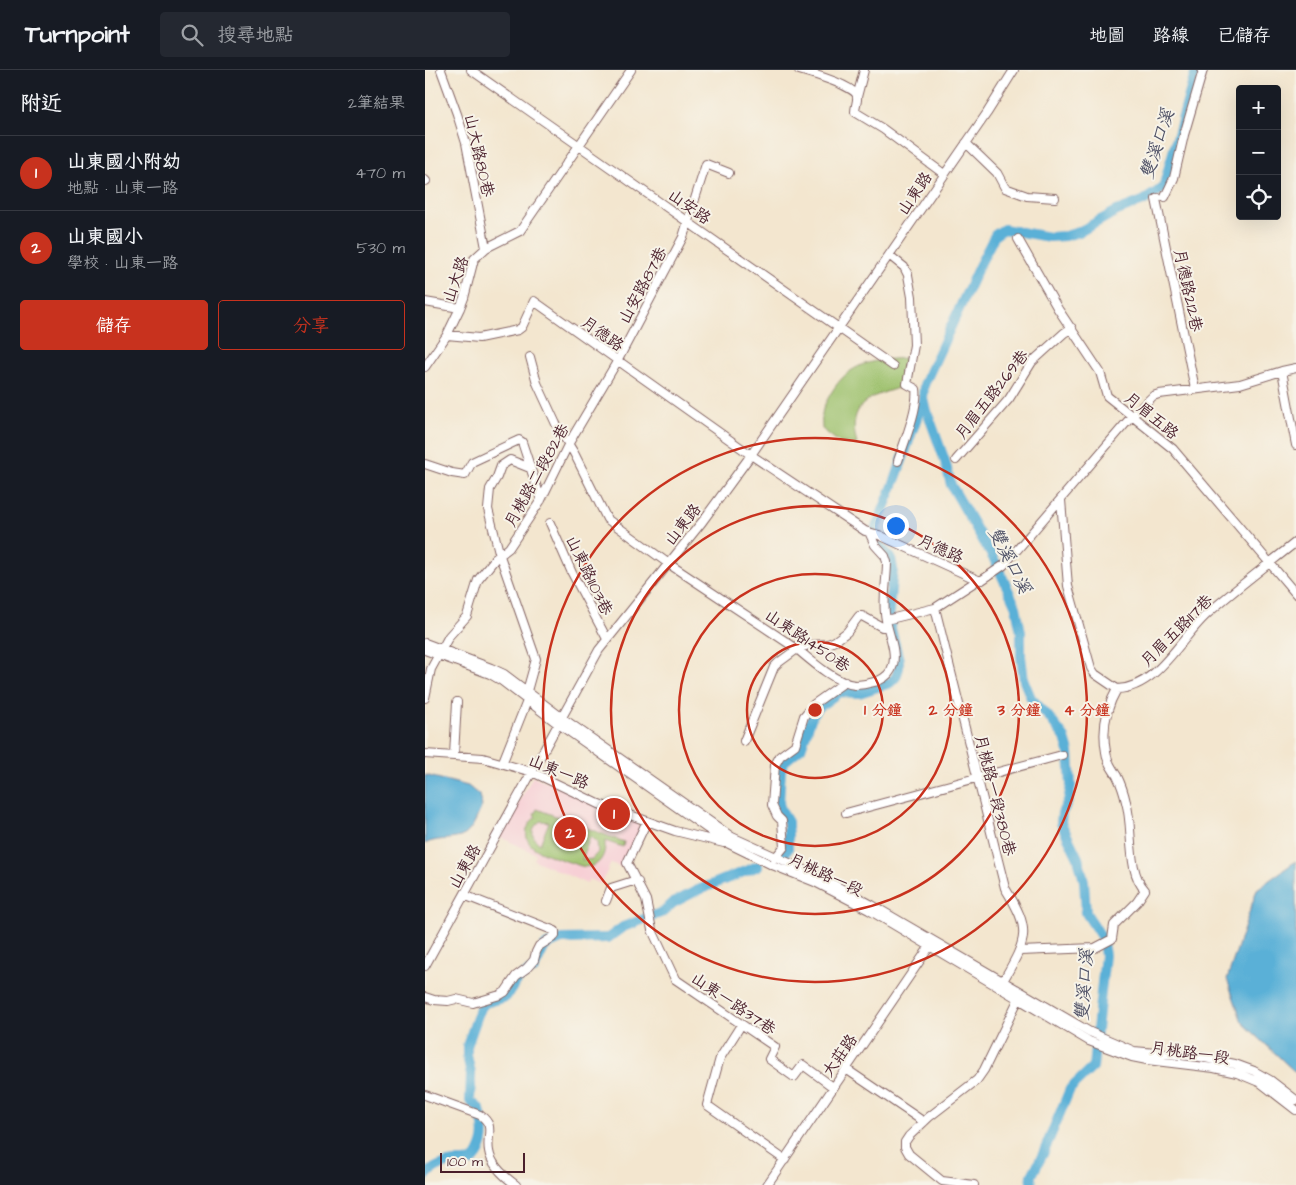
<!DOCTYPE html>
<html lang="zh-TW">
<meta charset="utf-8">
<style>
:root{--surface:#171b24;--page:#242831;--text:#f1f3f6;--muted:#9ea1a6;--line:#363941;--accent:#c8321e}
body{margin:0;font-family:"Architects Daughter","LXGW WenKai TC",sans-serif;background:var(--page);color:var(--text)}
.controls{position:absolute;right:15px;top:15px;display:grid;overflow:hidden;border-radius:5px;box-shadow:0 5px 20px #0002}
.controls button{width:45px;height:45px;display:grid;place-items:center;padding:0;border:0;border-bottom:1px solid var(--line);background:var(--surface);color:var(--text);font:25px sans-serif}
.scale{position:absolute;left:15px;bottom:12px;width:85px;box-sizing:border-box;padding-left:5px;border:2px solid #4a1f2b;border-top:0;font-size:14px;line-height:18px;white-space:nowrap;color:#4a1f2b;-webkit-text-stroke:4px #f7f3e8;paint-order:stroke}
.you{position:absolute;left:470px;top:455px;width:18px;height:18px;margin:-12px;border:4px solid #fff;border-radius:50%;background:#1a73e8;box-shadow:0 0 0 8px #1a73e833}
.badge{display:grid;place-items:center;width:32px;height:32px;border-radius:50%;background:var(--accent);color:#fff;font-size:16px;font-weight:700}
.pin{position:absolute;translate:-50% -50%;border:2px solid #fff;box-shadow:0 1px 5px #0006}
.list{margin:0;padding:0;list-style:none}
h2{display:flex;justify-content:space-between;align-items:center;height:65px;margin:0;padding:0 20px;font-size:21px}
h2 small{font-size:16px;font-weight:400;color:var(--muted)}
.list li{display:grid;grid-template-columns:32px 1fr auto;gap:15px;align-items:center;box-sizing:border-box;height:75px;padding:0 20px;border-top:1px solid var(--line)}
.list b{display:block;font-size:19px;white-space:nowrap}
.list p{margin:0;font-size:16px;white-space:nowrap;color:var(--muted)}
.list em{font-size:16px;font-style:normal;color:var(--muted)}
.actions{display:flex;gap:10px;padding:15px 20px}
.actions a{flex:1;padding:11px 0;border:1px solid var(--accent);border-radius:5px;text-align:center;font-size:18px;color:var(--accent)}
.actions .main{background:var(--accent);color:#fff}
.icon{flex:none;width:28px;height:28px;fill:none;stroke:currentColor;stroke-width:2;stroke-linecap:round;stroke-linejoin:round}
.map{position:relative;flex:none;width:871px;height:1115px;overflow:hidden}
header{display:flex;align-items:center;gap:30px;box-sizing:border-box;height:70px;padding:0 25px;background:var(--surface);border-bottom:1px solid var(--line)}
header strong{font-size:24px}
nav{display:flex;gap:28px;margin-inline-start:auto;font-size:18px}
.search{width:350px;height:45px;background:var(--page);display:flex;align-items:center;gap:12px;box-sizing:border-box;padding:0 18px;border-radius:5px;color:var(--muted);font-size:19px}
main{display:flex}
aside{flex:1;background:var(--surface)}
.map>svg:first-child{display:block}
.built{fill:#f7cfd5}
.green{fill:#9bc06b;stroke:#72704b;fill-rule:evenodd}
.water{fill:#5ab0d7;stroke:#526881}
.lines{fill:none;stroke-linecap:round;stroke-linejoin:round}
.river{stroke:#5ab0d7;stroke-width:10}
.minor-casing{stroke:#856564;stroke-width:10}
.minor{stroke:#fff;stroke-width:8}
.ring{fill:none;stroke:#c8321e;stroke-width:2.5}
.labels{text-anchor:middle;stroke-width:4;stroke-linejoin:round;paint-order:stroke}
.street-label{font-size:16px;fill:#4a1f2b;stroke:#f7f3e8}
.water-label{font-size:18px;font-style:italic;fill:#505267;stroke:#f7f3e8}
.centre{fill:#c8321e;stroke:#f7f3e8;stroke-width:2.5}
.ring-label{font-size:15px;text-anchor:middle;font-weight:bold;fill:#c8321e;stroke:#f7f3e8;stroke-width:4;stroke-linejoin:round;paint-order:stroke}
</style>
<header>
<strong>Turnpoint</strong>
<div class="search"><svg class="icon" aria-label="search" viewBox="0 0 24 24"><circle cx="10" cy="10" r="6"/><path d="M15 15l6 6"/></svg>搜尋地點</div>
<nav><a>地圖</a><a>路線</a><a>已儲存</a></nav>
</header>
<main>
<aside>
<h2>附近<small>2筆結果</small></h2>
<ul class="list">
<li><span class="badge">1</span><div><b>山東國小附幼</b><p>地點 · 山東一路</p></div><em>470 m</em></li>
<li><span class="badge">2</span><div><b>山東國小</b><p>學校 · 山東一路</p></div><em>530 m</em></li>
</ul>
<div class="actions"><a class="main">儲存</a><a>分享</a></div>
</aside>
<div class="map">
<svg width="871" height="1115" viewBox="0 0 871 1115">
<rect width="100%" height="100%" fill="#f7f3e8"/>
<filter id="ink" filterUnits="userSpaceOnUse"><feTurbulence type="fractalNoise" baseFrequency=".02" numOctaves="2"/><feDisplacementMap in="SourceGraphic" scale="10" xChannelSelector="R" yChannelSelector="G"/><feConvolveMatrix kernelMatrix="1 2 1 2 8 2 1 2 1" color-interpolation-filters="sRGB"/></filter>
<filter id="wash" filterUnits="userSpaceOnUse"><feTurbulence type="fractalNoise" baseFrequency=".0096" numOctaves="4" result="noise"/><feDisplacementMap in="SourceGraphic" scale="20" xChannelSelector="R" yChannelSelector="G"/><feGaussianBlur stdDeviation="1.12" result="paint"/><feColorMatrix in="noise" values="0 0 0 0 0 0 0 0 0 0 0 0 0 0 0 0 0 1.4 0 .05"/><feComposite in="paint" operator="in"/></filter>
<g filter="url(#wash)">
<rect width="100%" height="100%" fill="#f3e6cf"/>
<!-- built -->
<path class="built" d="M 108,706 L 211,750 L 216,760 L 203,780 L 196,797 L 186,793 L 176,814 L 164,809 L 162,814 L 109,790 L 111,784 L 75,767 Z"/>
<!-- green -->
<path class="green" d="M 482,288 L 480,314 C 473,319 466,320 458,323 C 431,332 425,348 432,374 L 415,373 L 397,359 C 396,340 397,339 406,323 C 425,291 449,290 482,288 Z
M 112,739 L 199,772 L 198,777 L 180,771 C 181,786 174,800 156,796 C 144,792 117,784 108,777 C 97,768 101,754 111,747 L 109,745 ZM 116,751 L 124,752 L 115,774 C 105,767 106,757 116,751 ZM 165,767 L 172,772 L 173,782 L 167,789 L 157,790 Z"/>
<!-- water -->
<path class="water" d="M 0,705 L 43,716 L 54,725 L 57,736 C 53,744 50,754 44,761 C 35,773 13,766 0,774 Z
M 871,791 L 871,1003 L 817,952 L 802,909 L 832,819 Z"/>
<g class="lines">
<!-- river -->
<path class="river" d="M 358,786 L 363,779 L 363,752 L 356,740 L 354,733 L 356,700 L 359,692 L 376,678 L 387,646 L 394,637 L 414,622 L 434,623 L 465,613 L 471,607 L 474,598 L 474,590 L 466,559 L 464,539 L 468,499 L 466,488 L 452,473 L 450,460 L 471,408 L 498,330
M 0,1107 C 9,1095 21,1092 35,1092 C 39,1092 44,1092 47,1091 C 51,1090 52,1085 54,1082 C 62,1066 58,1056 55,1039 L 45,1031 L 46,1004 L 42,985 L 42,976 L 55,939 L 60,933 L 81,927 L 94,908 L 109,899 L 120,876 L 137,869 L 183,868 L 198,857 L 238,842 L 248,833 L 271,821 L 333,796
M 606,1115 L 607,1105 L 618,1084 L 645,1019 L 668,997 L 680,885 L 677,868 L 661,843 L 659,811 L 653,788 L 636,753 L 637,743 L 643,731 L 646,716 L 644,682 L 640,668 L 623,646 L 606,628 L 599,611 L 596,586 L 596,562 L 591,537 L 571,493 L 526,415 L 520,391 L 498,330 L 499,315 L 553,198 L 570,165 L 579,159 L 624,167 L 640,166 L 654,162 L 692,141 L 718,131 L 738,118 L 771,0"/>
</g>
</g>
<g filter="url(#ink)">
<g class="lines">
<!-- minor casing -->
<g class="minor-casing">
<path id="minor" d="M 16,0 L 32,44 L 41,73 L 61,178
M 46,0 L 468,296
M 374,0 C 385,3 430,16 432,26 C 433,31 430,36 430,42 L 458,59 L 519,104
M 432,27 L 439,0
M 541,73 L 572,103 L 580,118 L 602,126 L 630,128
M 0,110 L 1,111
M 740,127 L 749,108 L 759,65 L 778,0
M 733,128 L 731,129 L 770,319
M 593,169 L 633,239 L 675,302 L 682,326 L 748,379 L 871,524
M 464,185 L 479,197 L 483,205 L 487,227 L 489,275 L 482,314 L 491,319 C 494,336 479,373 473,391
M 0,232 L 35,238
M 22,265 L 54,268 L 93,260 L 97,257 L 109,231 L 326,385 L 440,461 L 454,465 L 553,510
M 105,287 L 112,313 L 131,354 L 149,383 L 182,449 L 244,494 L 372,579 C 385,590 412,614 430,615 C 438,615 445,613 453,611 C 460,608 466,603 468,595 C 472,578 461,560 460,543 C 458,526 462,509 462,492 L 460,486 L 450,475 L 445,464
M 0,297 L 22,265 L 35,238 L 39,228 L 49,189 L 61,178 L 95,161 L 206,0
M 857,301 L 871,375
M 531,390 L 584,329 L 607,292 L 639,263 L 647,258
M 0,394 L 27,403 L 40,405 L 47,392 L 94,370 L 97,372 L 116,430
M 636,430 L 643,516 L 666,598 L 670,604 L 692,619
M 125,453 L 147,503 L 182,569
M 510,538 L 580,818 C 607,861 602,869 578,911
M 461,550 L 510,538 L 553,510 L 557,510 L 579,495 L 707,346 L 728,326 L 734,324 L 815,314 L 857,301 L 871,298
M 0,573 L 66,598 L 79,604 L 136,647 L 307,767 L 393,806 L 447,835 L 665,962 L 709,981 L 775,987 L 810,994 L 829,1001 L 845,1010 L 871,1030
M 0,580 L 65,604 L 77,611 L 132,653 L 304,774 L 345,794 L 390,812 L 444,840 L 664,971 L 707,987 L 722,990 L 789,998 L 812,1003 L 836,1013 L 871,1040
M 692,619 C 732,618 755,569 781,545 C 810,519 841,496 871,472
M 102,621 L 111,589 L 75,486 L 63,439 L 65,419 L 72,407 L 76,396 L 85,390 L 105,398
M 0,628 L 6,599 L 24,566 L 42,546 L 53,510 L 70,489 L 84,478 L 116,430 L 144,373 L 193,290 L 258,167 L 281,94 L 304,103
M 319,671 L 349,597 L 353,593 L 372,579 L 384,575 L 403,574 L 410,571 L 422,562 L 434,546 L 437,546 L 457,557 L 461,557
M 0,684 L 58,688 L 107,702 L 174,734 L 250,761 L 299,773
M 29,685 L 32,632
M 77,694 L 104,626
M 421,743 L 637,685
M 222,751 L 202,793 L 221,830 L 227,860 L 250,909 L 350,977 L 344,989 L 369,1007 L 378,995 L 408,1017
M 350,788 L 359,777 L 357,751 L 352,746 L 347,735 L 350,695 L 355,686 L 370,675 L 379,646 L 389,634 L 420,612
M 181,831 L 186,818 L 205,812 L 213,812
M 595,881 L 670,878 L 687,869 L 689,855 L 712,832 L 720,820 C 701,801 709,758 701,732 C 699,723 696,714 692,706 C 687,698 682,692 681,682 C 677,660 681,638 692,619
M 0,896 L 174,580 L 277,452 L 326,385 L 562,43 L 589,0
M 0,927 L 9,930 L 23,931 L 31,929 L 48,933 L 75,925 L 80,922 L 91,906 L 102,898 L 109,890 L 111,882 L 114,876 L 130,866 L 130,861 L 39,825
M 316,955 L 295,988 L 282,1035 L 360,1090
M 421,999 L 499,1052
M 0,1025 L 55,1045 C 71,1056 61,1065 64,1081 C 66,1095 80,1107 91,1115
M 342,1115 L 507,873
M 549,1115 L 517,1111 L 484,1084 L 480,1077 L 480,1072 L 484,1066 L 504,1047 L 552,1010 L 559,1000 L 596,924"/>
</g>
<!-- minor -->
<use href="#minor" class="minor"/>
</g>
</g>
<!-- distance rings -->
<g class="ring">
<circle cx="390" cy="640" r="68"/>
<circle cx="390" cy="640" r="136"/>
<circle cx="390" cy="640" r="204"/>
<circle cx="390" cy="640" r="272"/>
</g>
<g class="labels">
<!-- street labels -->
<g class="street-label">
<text transform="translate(55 85) rotate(77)" y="6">山大路80巷</text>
<text transform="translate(489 123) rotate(-56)" y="6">山東路</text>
<text transform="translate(265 136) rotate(35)" y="6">山安路</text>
<text transform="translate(30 209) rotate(-71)" y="6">山大路</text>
<text transform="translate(217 215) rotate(-62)" y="6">山安路87巷</text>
<text transform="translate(764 220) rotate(78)" y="6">月德路212巷</text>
<text transform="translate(178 263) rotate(35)" y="6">月德路</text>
<text transform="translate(566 324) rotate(-52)" y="6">月眉五路269巷</text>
<text transform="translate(727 345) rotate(39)" y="6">月眉五路</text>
<text transform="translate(111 405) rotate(-61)" y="6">月桃路二段82巷</text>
<text transform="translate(257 454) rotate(-52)" y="6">山東路</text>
<text transform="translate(516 478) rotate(24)" y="6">月德路</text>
<text transform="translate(165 505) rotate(64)" y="6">山東路1103巷</text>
<text transform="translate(751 560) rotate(-45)" y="6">月眉五路117巷</text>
<text transform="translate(383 570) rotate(34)" y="6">山東路1450巷</text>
<text transform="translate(134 701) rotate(23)" y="6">山東一路</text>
<text transform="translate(571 725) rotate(76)" y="6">月桃路一段380巷</text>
<text transform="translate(39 796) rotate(-61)" y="6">山東路</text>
<text transform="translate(401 804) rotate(25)" y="6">月桃路一段</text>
<text transform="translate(309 933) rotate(34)" y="6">山東一路37巷</text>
<text transform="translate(765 982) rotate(8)" y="6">月桃路一段</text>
<text transform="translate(414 985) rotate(-55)" y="6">大莊路</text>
</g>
<!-- water labels -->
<g class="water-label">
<text transform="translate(732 74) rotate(-72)" y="6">雙溪口溪</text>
<text transform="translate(585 490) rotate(63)" y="6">雙溪口溪</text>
<text transform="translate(659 915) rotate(-86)" y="6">雙溪口溪</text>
</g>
</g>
<circle cx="390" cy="640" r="8" class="centre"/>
<g class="ring-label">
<text x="458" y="645">1 分鐘</text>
<text x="526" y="645">2 分鐘</text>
<text x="594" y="645">3 分鐘</text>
<text x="662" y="645">4 分鐘</text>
</g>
</svg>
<div class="controls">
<button>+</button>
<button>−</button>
<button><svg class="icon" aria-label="locate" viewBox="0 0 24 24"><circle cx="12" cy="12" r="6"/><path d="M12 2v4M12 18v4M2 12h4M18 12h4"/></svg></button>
</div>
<div class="scale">100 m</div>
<div class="you"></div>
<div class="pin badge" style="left:189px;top:744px">1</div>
<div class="pin badge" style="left:145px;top:763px">2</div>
</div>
</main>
